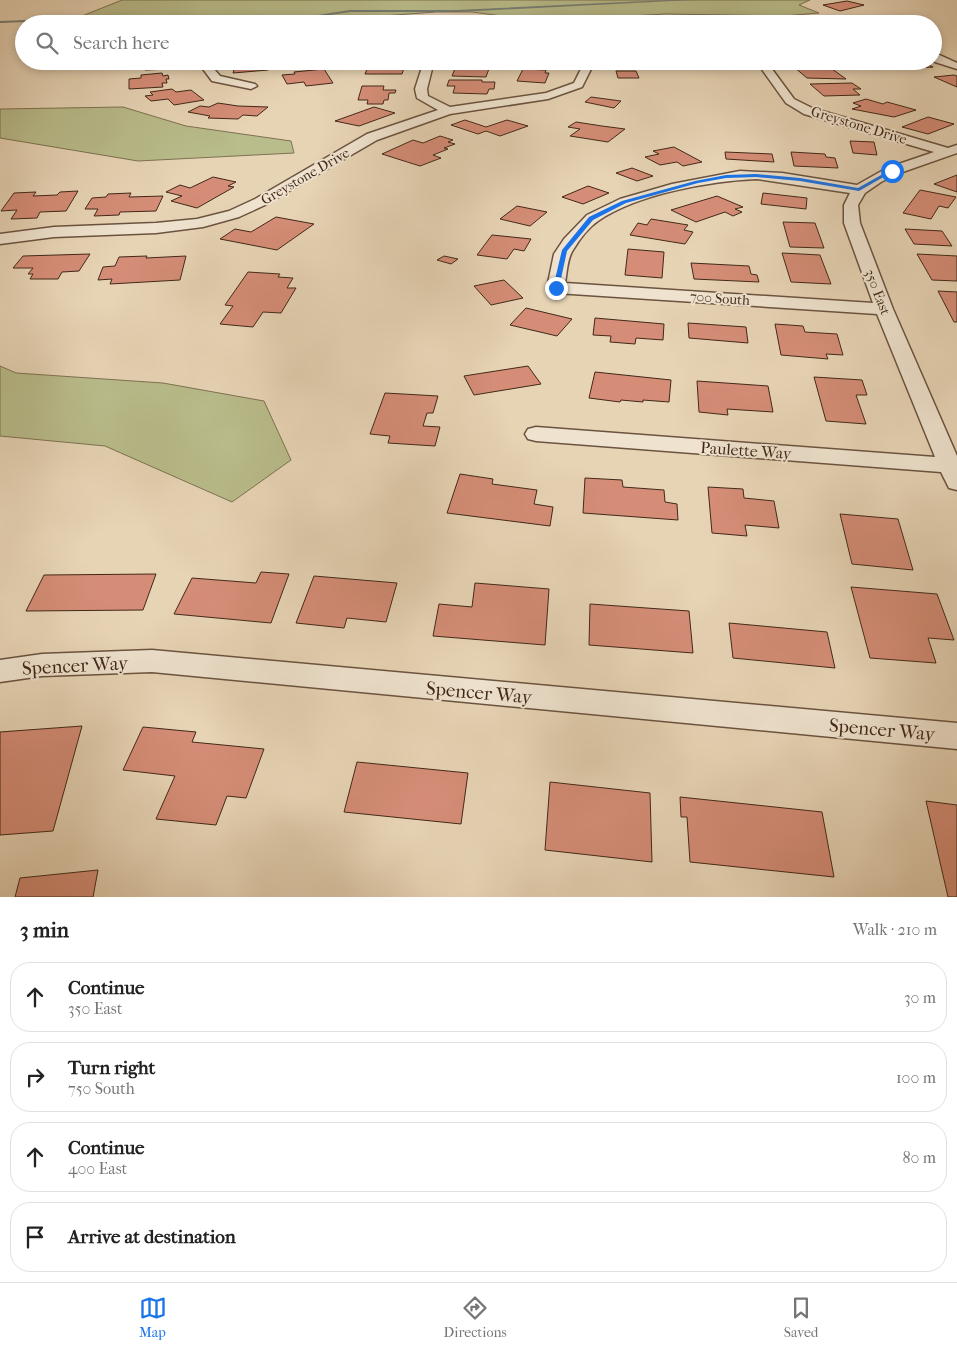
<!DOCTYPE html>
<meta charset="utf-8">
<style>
:root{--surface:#fff;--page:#f2f2f2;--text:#222;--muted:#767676;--line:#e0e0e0;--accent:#1a73e8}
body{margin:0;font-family:"IM FELL French Canon",serif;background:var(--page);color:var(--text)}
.stop{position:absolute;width:15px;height:15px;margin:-11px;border:4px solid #1a73e8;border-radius:50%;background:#fff}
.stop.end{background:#1a73e8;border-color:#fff;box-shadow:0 1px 5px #0008}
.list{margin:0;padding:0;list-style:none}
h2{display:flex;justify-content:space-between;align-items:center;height:65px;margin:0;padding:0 20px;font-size:21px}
h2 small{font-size:16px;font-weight:400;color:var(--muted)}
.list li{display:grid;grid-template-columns:32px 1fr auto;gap:15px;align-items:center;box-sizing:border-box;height:70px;margin:0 10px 10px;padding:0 10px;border:1px solid var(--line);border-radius:20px}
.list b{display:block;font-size:19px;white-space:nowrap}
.list p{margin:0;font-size:16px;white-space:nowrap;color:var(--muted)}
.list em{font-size:16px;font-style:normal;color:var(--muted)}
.icon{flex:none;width:28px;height:28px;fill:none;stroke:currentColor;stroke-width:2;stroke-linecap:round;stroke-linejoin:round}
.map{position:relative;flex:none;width:957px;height:897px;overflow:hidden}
.search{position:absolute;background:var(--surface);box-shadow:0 2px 8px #0003;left:15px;right:15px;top:15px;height:55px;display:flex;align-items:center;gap:12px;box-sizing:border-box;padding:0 18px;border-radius:28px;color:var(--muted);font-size:19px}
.sheet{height:385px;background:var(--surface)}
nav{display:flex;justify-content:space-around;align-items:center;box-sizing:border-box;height:70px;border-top:1px solid var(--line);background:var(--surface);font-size:14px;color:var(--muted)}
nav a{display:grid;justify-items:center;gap:2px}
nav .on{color:var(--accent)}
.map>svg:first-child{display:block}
.green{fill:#b9bc8b;stroke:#7e7252}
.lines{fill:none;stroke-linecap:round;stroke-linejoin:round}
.stream{fill:#757e75;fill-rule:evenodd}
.building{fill:#d58d77;stroke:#422818}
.street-casing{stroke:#6b533f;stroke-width:3}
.street{fill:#efe3cf;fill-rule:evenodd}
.route{fill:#1a73e8}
.labels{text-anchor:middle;stroke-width:4;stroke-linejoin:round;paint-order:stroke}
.far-street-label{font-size:14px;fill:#422818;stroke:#efe3cf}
.street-label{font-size:16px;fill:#422818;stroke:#efe3cf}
.near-street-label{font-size:19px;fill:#422818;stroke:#efe3cf}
</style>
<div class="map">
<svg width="957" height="897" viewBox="0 0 957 897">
<rect width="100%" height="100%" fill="#e7d4b5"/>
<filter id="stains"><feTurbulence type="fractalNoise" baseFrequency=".004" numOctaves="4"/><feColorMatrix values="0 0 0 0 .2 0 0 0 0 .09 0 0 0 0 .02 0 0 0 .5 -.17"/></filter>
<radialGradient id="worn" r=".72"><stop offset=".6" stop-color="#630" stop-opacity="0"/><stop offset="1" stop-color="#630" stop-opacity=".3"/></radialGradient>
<!-- green -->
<path class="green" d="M 122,0 L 810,0 L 799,5 L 819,13 L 784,16 L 666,14 L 539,21 L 472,12 L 436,12 L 273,24 L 62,24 Z
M 123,107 L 186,126 L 291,141 L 294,153 L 138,161 L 0,138 L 0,109 Z
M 0,366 L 16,373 L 163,383 L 264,401 L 291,460 L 232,502 L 105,446 L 0,436 Z"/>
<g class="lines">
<!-- stream -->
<path class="stream" d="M 668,0 L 691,0 L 458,12 L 350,12 L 271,24 L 260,24 L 350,10 L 458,10 Z
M 52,19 L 134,23 L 136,24 L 52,21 L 0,23 L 0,21 Z"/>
</g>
<!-- building -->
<path class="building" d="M 847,1 L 864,5 L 840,11 L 823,5 Z
M 418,17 L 419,19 L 426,19 L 430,24 L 389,24 L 386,19 Z
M 152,61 L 185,61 L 180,67 L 174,67 L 172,69 L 145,70 Z
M 237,61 L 265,61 L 276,62 L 275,65 L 270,65 L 268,70 L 233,73 Z
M 358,61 L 399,61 L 397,64 L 356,63 Z
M 625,61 L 659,61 L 654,64 L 647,62 L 640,66 L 622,63 Z
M 678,61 L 726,61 L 727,62 L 682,65 Z
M 888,61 L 920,61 L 933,67 L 903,69 Z
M 473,63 L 491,63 L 486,77 L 452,76 L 457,64 Z
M 828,66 L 846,79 L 807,78 L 794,67 Z
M 368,67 L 404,68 L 402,74 L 365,74 Z
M 324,69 L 333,83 L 306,86 L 304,82 L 287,84 L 282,75 L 295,74 L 294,72 Z
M 523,69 L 546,70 L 545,73 L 549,73 L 545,83 L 517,81 Z
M 616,71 L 636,71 L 639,78 L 618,78 Z
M 162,73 L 163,76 L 168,75 L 169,79 L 166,79 L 167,83 L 162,83 L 163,87 L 129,89 L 129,79 L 141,78 L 141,75 Z
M 954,75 L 957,76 L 957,87 L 934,77 Z
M 449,80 L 482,80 L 482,82 L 495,82 L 494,89 L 489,89 L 487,94 L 453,93 L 455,86 L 447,86 Z
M 852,83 L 861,89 L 853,89 L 860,95 L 824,96 L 810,84 Z
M 362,86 L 384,86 L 383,90 L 396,90 L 395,93 L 389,93 L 388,100 L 384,100 L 383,104 L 367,104 L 368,100 L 358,100 Z
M 172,89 L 176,92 L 191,90 L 204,100 L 174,105 L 168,99 L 151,101 L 145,96 L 153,95 L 150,92 Z
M 591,97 L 621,101 L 614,108 L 585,102 Z
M 866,99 L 883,104 L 887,102 L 916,110 L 894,117 L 852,109 L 861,106 L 853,103 Z
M 218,103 L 238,106 L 268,107 L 257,116 L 243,115 L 238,119 L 208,118 L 210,116 L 188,112 L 200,106 L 209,107 Z
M 374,107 L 395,113 L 359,126 L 335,121 Z
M 928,117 L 954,124 L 928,134 L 902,127 Z
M 465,120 L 486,127 L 507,120 L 528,126 L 500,136 L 486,131 L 478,134 L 451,125 Z
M 576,122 L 602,126 L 625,129 L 608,142 L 570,136 L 580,129 L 568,127 Z
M 440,136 L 453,140 L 448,142 L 455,144 L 444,148 L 448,149 L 433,155 L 441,158 L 420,166 L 382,154 L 413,140 L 423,143 Z
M 850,141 L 874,142 L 877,155 L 853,153 Z
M 674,147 L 702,162 L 683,166 L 677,162 L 660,165 L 645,157 L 659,154 L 653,151 Z
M 725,152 L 772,154 L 774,162 L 726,159 Z
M 791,152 L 825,154 L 826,157 L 835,158 L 838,168 L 794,166 Z
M 632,168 L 653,176 L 637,181 L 616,173 Z
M 957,175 L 957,192 L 934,184 Z
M 213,177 L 236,182 L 228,186 L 234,187 L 197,208 L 171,201 L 182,196 L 166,192 L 180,185 L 190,188 Z
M 588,186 L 609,193 L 583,204 L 562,197 Z
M 920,190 L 956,197 L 948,208 L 939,206 L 931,219 L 903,213 Z
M 78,191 L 66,211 L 40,212 L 37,218 L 11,219 L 17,210 L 1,211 L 14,193 L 36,192 L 33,196 L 57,195 L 60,192 Z
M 131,193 L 129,197 L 163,196 L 156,211 L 120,212 L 119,215 L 94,216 L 98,209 L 85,209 L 92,198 L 106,197 L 108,194 Z
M 763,193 L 807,198 L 806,209 L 761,204 Z
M 717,196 L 743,207 L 735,209 L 742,212 L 733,216 L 725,212 L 696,222 L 671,210 Z
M 517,206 L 547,212 L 530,226 L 500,219 Z
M 276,217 L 314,224 L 277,250 L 220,239 L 235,229 L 251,232 Z
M 651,219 L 688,225 L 684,230 L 693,232 L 685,244 L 630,235 L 638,223 L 647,225 Z
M 783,222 L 815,223 L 824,248 L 790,247 Z
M 905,229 L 942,231 L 952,246 L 914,244 Z
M 492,235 L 531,239 L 524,251 L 514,249 L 507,259 L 477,255 Z
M 628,249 L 664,252 L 662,278 L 625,275 Z
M 782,253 L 820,255 L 831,284 L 791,282 Z
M 90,254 L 79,271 L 62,272 L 58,279 L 30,279 L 33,274 L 28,274 L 33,268 L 13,268 L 23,256 Z
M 917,254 L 957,256 L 957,281 L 932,280 Z
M 147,256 L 146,258 L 186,256 L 180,280 L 110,284 L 112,279 L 98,280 L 103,267 L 115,266 L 119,257 Z
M 444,256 L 458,259 L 451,264 L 437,260 Z
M 691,263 L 749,266 L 751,274 L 757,275 L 759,282 L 694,279 Z
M 248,272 L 280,274 L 278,277 L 293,278 L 287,288 L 296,288 L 281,313 L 263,312 L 253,327 L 220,324 L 233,306 L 225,305 Z
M 504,280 L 523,298 L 491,305 L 474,286 Z
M 938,291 L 957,292 L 957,322 L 954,322 Z
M 526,308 L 572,319 L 557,336 L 510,325 Z
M 595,318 L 664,324 L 663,340 L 636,338 L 635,344 L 610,342 L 611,336 L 593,335 Z
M 688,323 L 746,327 L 748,343 L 689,338 Z
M 775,324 L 803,326 L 805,332 L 837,334 L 843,355 L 826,354 L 828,359 L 781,355 Z
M 528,366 L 541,384 L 474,395 L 464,376 Z
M 595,372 L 671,380 L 669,402 L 643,400 L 643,402 L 621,400 L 620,402 L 589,398 Z
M 814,377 L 862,380 L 867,395 L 856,395 L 866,424 L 826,421 Z
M 697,381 L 768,386 L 773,412 L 727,409 L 728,415 L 699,412 Z
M 385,393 L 438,396 L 433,413 L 427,413 L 423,426 L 440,427 L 435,446 L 388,443 L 390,436 L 370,434 Z
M 460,474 L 493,479 L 492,484 L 537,490 L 534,504 L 553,507 L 550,526 L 447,513 Z
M 585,478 L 622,480 L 623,487 L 664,490 L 665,502 L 677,504 L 678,520 L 583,513 Z
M 708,487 L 743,489 L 744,498 L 774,501 L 779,528 L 745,525 L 747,536 L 712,533 Z
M 840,514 L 898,519 L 913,570 L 852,564 Z
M 261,572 L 289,574 L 271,623 L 174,614 L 192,578 L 256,583 Z
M 156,574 L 143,610 L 26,611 L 44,575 Z
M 314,576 L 397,583 L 386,622 L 347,618 L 344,628 L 296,623 Z
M 475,583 L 549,589 L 545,645 L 433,636 L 439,604 L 472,607 Z
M 851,587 L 937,594 L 954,640 L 928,638 L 936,663 L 870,658 Z
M 590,604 L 689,611 L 693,653 L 589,645 Z
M 729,623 L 827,632 L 835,668 L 733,658 Z
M 82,726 L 53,831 L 0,835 L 0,732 Z
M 143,727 L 196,732 L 192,742 L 264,749 L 246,798 L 227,796 L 216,825 L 156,819 L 175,776 L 123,770 Z
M 357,762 L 468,773 L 461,824 L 344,812 Z
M 550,782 L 650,793 L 652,862 L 545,850 Z
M 680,797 L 822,812 L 834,877 L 690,862 L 687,817 L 681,817 Z
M 926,801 L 957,805 L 957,897 L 948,897 Z
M 98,870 L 93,897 L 15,897 L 20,878 Z"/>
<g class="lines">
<!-- street casing -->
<g class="street-casing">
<path id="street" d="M 933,52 L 957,63 L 957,69 L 935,62 L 933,60 Z
M 209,61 L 220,61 L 214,69 L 220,76 L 255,84 L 257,86 L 251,89 L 212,81 L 203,69 Z
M 424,61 L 434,61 L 427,89 L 428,96 L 450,107 L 546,93 L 574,83 L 585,61 L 595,61 L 582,87 L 548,99 L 450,114 L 377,140 L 265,205 L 239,217 L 203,227 L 156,233 L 54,237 L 0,244 L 0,234 L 54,227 L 156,223 L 197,219 L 229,211 L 255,199 L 367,134 L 438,110 L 417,98 L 415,89 Z
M 756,61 L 766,61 L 794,99 L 812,108 L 948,148 L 957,145 L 957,153 L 897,174 L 881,182 L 865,193 L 858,205 L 860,223 L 893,309 L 957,456 L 957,490 L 949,488 L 941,472 L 536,441 L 528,439 L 525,434 L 528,429 L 536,427 L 935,457 L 877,314 L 556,293 L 550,292 L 547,288 L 554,254 L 564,239 L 587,215 L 620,199 L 672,184 L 740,171 L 782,173 L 857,185 L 887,168 L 934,152 L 804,114 L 786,103 ZM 757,179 L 850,193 L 844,205 L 844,223 L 873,303 L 565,283 C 567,273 567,259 573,250 C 579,240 589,227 598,221 C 637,194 710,181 757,179 Z
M 152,650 L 957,723 L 957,749 L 152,672 L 42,676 L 0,682 L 0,660 L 42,654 Z"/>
</g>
<!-- street -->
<use href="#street" class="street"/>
</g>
<!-- route -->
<path class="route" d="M 890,170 L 894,171 L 859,191 L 800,181 L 756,177 L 726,178 L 698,183 L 626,203 L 593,220 L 567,251 L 559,288 L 556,290 L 553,288 L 562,250 L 589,217 L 622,201 L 695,181 L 726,175 L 756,174 L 800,178 L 858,188 Z"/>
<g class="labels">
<!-- far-street labels -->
<g class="far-street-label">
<text transform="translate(859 125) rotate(17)" y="5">Greystone Drive</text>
<text transform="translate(305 176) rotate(-30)" y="5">Greystone Drive</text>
<text transform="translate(878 292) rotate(69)" y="5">350 East</text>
<text transform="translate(720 298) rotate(4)" y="5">700 South</text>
</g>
<!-- street labels -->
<g class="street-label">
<text transform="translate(746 450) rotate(4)" y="6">Paulette Way</text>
</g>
<!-- near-street labels -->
<g class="near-street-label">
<text transform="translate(75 665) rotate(-3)" y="7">Spencer Way</text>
<text transform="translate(479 692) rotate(5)" y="7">Spencer Way</text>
<text transform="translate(882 729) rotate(5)" y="7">Spencer Way</text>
</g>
</g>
<rect width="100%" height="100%" filter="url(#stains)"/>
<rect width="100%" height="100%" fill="url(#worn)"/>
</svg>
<div class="stop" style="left:892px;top:171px"></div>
<div class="stop end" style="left:556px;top:288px"></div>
<div class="search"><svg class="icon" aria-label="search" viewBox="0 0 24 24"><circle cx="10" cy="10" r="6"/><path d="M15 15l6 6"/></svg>Search here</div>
</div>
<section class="sheet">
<h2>3 min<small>Walk · 210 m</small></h2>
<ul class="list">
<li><svg class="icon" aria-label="ahead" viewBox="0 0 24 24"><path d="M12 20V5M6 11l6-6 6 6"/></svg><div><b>Continue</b><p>350 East</p></div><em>30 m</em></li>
<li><svg class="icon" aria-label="right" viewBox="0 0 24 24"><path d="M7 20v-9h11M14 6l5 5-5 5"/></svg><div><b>Turn right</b><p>750 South</p></div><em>100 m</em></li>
<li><svg class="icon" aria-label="ahead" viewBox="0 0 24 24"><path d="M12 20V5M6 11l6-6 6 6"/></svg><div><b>Continue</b><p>400 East</p></div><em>80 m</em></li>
<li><svg class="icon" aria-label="arrive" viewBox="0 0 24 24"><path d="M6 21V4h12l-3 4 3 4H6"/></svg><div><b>Arrive at destination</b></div></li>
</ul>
</section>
<nav>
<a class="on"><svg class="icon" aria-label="map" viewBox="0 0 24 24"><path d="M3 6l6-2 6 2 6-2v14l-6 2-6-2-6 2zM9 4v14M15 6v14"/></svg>Map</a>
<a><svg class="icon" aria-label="directions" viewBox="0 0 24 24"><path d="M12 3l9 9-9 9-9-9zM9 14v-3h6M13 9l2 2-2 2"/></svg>Directions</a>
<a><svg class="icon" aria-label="saved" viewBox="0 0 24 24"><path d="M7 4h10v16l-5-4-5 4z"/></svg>Saved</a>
</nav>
